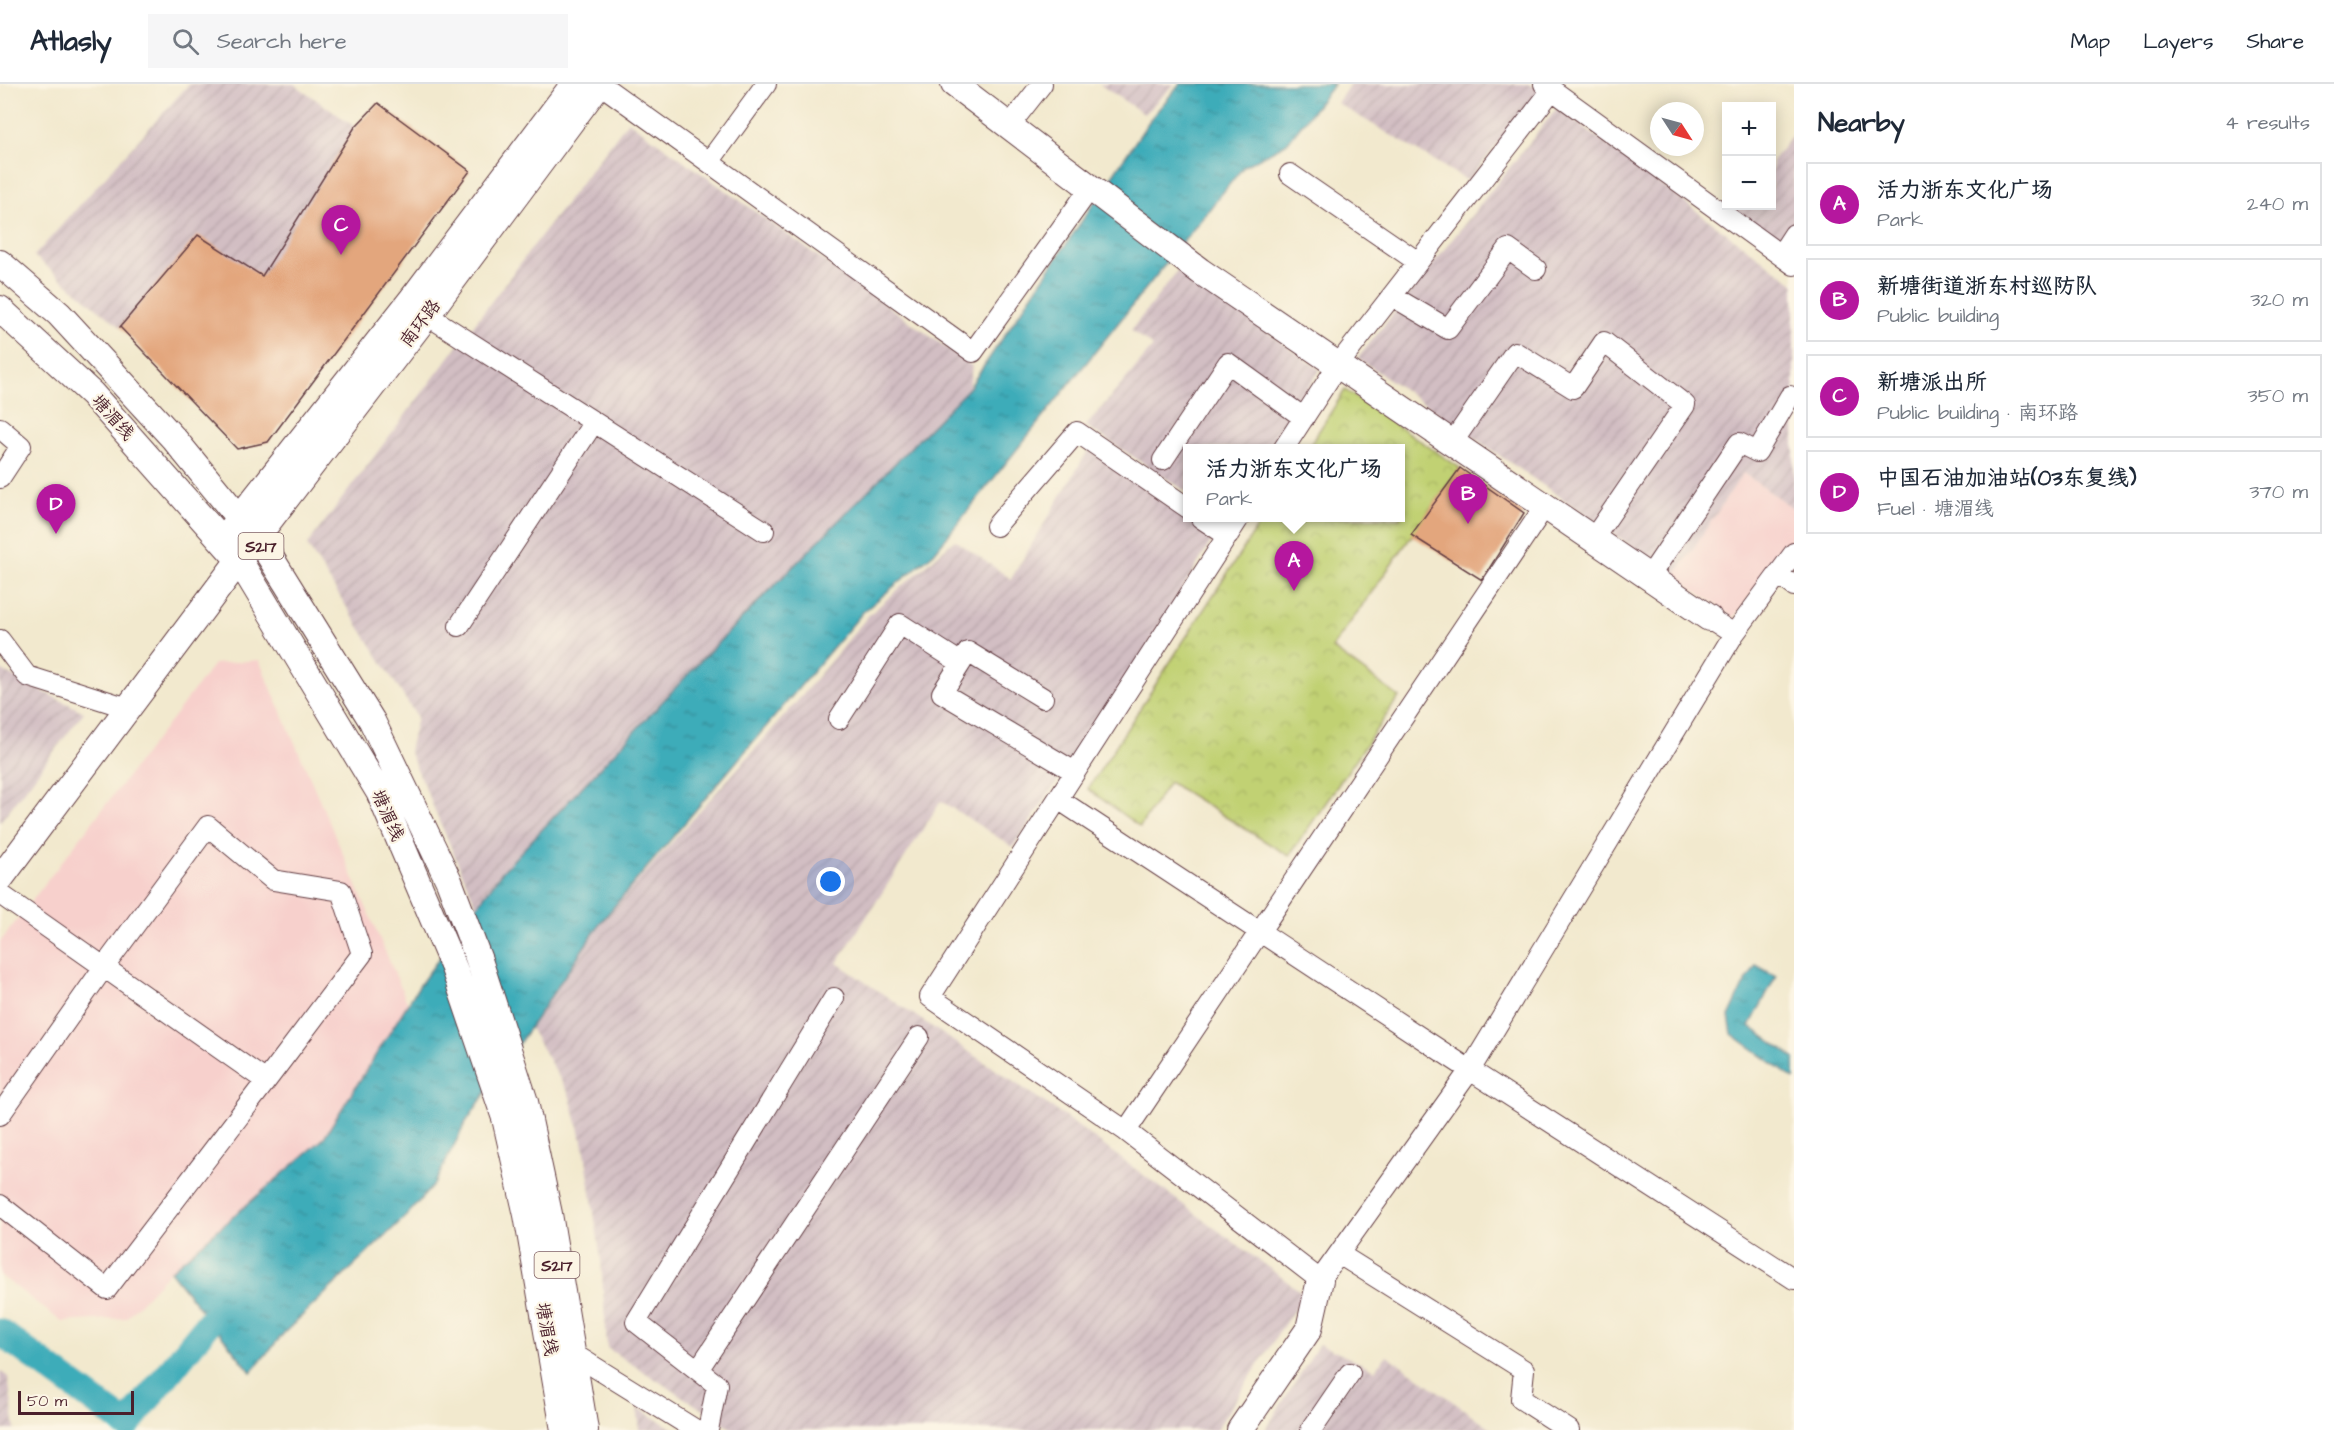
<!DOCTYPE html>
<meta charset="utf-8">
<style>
:root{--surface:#fff;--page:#f6f6f7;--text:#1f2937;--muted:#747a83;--line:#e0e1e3;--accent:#b5179e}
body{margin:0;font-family:"Architects Daughter","LXGW WenKai TC",sans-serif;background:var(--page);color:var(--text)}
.controls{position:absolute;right:18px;top:18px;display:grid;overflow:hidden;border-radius:0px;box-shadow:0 3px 15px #0003}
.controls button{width:54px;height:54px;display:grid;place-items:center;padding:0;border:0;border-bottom:2px solid var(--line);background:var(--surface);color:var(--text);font:30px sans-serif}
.compass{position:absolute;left:1650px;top:18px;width:54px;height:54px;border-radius:50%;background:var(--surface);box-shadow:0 3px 15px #0003;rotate:126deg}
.scale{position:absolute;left:18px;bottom:15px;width:116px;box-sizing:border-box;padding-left:6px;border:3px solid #4a1f2b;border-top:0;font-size:16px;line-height:21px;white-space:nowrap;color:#4a1f2b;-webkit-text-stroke:4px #fcf5e5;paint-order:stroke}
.you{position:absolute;left:831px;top:798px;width:21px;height:21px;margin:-15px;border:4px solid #fff;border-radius:50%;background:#1a73e8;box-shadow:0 0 0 9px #1a73e833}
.badge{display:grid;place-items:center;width:39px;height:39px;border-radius:50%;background:var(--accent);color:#fff;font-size:20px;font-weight:700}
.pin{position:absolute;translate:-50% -50px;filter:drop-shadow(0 2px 3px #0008)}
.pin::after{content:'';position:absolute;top:32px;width:21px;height:18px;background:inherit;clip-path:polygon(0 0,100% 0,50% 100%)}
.popup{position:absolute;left:1183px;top:360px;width:222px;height:78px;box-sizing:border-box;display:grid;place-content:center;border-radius:0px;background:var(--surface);filter:drop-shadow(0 2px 4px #0005);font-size:20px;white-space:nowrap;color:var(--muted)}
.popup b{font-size:22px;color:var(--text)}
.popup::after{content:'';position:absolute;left:50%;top:100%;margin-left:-12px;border:12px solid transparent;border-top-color:var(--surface)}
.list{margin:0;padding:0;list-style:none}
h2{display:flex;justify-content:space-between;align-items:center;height:78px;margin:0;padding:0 24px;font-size:26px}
h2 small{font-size:20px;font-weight:400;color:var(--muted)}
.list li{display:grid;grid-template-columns:39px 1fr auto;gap:18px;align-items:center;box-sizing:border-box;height:84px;margin:0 12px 12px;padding:0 12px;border:2px solid var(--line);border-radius:0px}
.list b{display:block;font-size:22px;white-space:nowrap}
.list p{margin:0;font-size:20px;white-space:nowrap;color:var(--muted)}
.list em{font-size:20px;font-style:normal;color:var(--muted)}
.icon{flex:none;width:33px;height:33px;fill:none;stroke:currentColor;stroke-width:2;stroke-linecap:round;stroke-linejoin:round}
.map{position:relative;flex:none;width:1794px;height:1346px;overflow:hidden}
header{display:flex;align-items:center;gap:36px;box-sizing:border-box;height:84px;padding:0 30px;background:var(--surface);border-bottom:2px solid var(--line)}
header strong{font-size:28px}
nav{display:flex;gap:33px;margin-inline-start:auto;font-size:21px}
.search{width:420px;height:54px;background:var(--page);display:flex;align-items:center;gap:15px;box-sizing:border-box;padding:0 21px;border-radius:0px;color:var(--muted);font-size:22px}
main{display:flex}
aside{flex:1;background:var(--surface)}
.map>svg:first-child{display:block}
.built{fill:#f7d0cc}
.industrial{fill:url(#industrial-furrows)}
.park{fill:url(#park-crowns);stroke:#86784f;stroke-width:1.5}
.water{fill:url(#water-ripples);stroke:#436672;stroke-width:1.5}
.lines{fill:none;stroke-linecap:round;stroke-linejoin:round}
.river{stroke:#3cacb9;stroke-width:27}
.building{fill:#e3a67d}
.minor-casing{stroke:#633d43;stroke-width:22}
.major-casing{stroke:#633d43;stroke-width:28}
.minor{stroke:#fff;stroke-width:20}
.major{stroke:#fff;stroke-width:26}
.labels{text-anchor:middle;stroke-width:4.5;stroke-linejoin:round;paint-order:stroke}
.shield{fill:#fcf5e5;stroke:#7f5f63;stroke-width:1.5}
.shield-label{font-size:16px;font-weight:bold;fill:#4a1f2b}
.street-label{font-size:18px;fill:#4a1f2b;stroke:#fcf5e5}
</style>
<header>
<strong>Atlasly</strong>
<div class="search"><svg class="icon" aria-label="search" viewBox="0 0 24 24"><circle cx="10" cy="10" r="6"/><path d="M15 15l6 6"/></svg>Search here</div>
<nav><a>Map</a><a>Layers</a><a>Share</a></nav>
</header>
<main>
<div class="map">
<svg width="1794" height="1346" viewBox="0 0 1794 1346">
<defs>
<pattern id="industrial-furrows" width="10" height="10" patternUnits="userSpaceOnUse" patternTransform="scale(1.5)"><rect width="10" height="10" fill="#d2bec3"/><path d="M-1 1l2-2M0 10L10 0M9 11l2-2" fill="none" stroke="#b6a3a8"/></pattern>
<pattern id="park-crowns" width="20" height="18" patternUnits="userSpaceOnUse" patternTransform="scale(1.5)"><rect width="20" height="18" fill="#c1d173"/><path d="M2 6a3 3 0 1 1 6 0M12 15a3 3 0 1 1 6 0" fill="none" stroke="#a7b364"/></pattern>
<pattern id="water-ripples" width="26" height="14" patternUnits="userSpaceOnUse" patternTransform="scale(1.5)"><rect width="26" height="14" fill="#3cacb9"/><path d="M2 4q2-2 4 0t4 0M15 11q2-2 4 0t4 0" fill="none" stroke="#348b97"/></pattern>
</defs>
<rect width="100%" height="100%" fill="#fcf5e5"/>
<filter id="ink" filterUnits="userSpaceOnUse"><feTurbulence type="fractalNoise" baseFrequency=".0167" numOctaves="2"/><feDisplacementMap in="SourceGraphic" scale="12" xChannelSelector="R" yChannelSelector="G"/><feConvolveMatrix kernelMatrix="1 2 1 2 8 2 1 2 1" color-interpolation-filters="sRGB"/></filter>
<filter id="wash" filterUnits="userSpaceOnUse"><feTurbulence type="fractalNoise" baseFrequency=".008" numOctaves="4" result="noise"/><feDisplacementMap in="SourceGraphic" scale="24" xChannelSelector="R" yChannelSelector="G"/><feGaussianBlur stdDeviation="1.35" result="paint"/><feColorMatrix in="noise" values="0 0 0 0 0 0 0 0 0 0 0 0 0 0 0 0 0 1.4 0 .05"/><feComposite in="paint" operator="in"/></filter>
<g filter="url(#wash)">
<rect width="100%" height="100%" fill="#f2e9ce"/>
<!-- built -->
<path class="built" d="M 1743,389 L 1794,425 L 1794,449 L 1734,534 L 1675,492 Z
M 259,576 L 408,920 L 323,1055 L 170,1187 L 126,1234 L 62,1238 L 0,1191 L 0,858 L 214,580 Z"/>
<!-- industrial -->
<path class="industrial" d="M 189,0 L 294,0 L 355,43 L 262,192 L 198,151 L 120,243 L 34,172 Z
M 1099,0 L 1175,0 L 1144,30 Z
M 1350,0 L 1529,0 L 1540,7 L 1468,97 L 1337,19 Z
M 1557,24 L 1794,199 L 1794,425 L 1743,389 L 1675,492 L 1358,274 Z
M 628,37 L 972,282 L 969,304 L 709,568 L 501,789 L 477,823 L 409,667 L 417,633 L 307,461 Z
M 1794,49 L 1794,181 L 1732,127 L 1736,122 L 1772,122 L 1772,77 Z
M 1180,184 L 1320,286 L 1269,364 L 1188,364 L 1187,408 L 1086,342 L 1153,263 L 1131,246 Z
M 1089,365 L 1214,453 L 1135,583 L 1013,763 L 941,717 L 837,879 L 1057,1027 L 1304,1210 L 1216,1346 L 734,1346 L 607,1264 L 601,1176 L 585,1068 L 569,1010 L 530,944 L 601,838 L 794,621 L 869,531 L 955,456 L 1011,495 Z
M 0,586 L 84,628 L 0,738 Z
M 1319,1260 L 1375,1286 L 1387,1271 L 1493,1346 L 1265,1346 Z
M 0,1287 L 8,1293 L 15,1346 L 0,1346 Z
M 637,1323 L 675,1346 L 640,1346 Z"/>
<!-- park -->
<path class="park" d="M 1345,306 L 1460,384 L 1332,564 L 1399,613 L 1289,772 L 1169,698 L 1140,743 L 1088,705 L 1263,434 L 1400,434 L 1400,364 L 1308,364 Z"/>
<!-- water -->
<path class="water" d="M 1180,0 L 1334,0 L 1286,60 L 1244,82 L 934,469 L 863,528 L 601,838 L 466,1038 L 435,1099 L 407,1131 L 284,1249 L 251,1288 L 170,1187 L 323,1055 L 419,902 L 501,789 L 709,568 L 969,304 L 1152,33 Z
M 1756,881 L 1776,892 L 1750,942 L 1794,974 L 1794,995 L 1732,950 L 1729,932 L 1743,902 Z"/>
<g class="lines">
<!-- river -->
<path class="river" d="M 0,1248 L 127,1341 L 210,1237"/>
</g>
<g id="blocks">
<!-- building -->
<path class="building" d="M 378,19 L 470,87 L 268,358 L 237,365 L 120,243 L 198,151 L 262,192 L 355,43 Z
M 1460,384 L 1524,429 L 1482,496 L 1411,451 Z"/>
</g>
</g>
<g filter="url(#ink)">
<use href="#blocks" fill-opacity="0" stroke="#633d43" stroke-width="1.5"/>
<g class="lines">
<!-- minor casing -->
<g class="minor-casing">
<path id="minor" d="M 600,0 L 973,268 L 1091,103
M 1544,0 L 1794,181
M 1009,42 L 1042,0
M 709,78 L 766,0
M 1290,90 L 1418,178
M 1781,170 L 1794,150
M 1392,212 L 1448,245 L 1508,165 L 1536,185
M 427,231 L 764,447
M 0,344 L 21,362 L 0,394
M 1452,359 L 1515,268 L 1573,304 L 1604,258 L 1685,321 L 1593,455
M 1284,364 L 1338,281 L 1552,6
M 1163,376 L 1228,279 L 1304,334
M 1201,434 L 1228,452
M 1239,434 L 930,913 L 1126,1047 L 1545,422
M 996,442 L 1077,348 L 1188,424
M 1778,490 L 1794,502
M 1649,493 L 1739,359 L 1757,368 L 1790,312
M 1709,534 L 1734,550 L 1794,469
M 459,542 L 594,338
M 0,556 L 27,592 L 128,624
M 1043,614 L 968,568 L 942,609 L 1075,688
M 839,635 L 900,540 L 961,579
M 1058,715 L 1470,986 L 1734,550
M 0,810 L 266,997 L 362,870 L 341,807 L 273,796 L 208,742 L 104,883 L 0,1031
M 1126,1047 L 1320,1196 L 1470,986 L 1794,1195
M 0,1121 L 107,1205 L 266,997
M 1339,1170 L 1524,1286 L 1521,1315 L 1569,1346
M 572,1269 L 696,1346
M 698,1286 L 919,953
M 708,1346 L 717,1301 L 636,1238 L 834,914
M 1311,1346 L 1350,1289"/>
</g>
<!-- major casing -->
<g class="major-casing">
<path id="major" d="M 954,0 L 1200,187 L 1709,534
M 0,179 L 59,230 L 175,356 L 239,434 L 269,471 L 372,637 L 449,797 L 479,876 L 525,1018 L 549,1130 L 585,1346
M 0,225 L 92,310 L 239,476 L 379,708 L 454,884 L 505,1034 L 527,1131 L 564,1346
M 230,446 L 416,210 L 574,0
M 0,795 L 255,455 L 427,231 L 599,0
M 1240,1346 L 1309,1245 L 1320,1196"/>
</g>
<!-- minor -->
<use href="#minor" class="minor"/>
<!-- major -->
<use href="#major" class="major"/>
</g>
</g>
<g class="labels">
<!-- shield labels -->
<g class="shield">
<rect x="238.5" y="449" width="45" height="26" rx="4.5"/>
<rect x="534.5" y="1168" width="45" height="26" rx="4.5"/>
</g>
<g class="shield-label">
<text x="261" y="468">S217</text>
<text x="557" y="1187">S217</text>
</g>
<!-- street labels -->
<g class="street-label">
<text transform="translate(420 239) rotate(-53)" y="6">南环路</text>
<text transform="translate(113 333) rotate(48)" y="6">塘湄线</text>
<text transform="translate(388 731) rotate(66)" y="6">塘湄线</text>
<text transform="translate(547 1245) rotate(80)" y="6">塘湄线</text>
</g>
</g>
</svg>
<div class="controls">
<button>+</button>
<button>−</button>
</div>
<svg class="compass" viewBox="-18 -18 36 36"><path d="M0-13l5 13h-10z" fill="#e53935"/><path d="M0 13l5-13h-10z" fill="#747a83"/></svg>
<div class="scale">50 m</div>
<div class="you"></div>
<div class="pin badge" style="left:1294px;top:507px">A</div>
<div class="popup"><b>活力浙东文化广场</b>Park</div>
<div class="pin badge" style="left:1468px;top:440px">B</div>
<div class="pin badge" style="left:341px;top:171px">C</div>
<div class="pin badge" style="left:56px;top:450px">D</div>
</div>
<aside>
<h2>Nearby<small>4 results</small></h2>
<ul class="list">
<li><span class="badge">A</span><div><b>活力浙东文化广场</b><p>Park</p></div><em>240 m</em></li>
<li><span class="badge">B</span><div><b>新塘街道浙东村巡防队</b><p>Public building</p></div><em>320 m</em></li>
<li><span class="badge">C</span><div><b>新塘派出所</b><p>Public building · 南环路</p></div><em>350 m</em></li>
<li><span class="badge">D</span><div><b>中国石油加油站(03东复线)</b><p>Fuel · 塘湄线</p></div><em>370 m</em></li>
</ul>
</aside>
</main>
